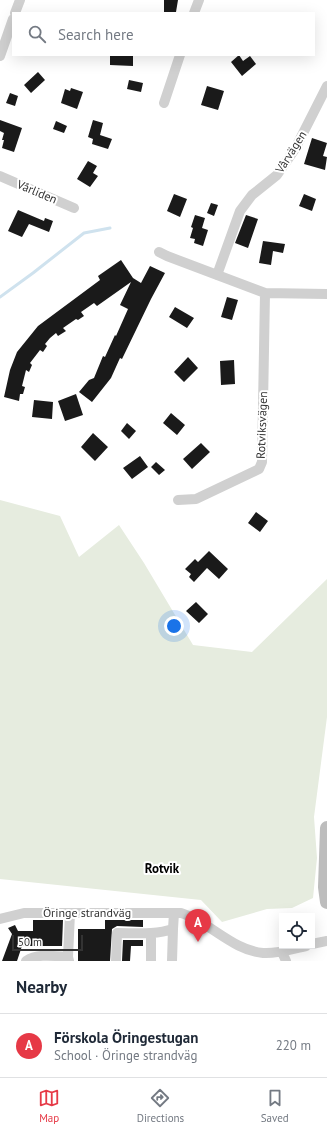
<!DOCTYPE html>
<meta charset="utf-8">
<style>
:root{--surface:#fff;--page:#f2f2f3;--text:#1f2937;--muted:#747a83;--line:#e0e1e3;--accent:#e63946}
body{margin:0;font-family:"PT Sans",sans-serif;background:var(--page);color:var(--text)}
.controls{position:absolute;right:12px;bottom:12px;display:grid;overflow:hidden;border-radius:0px;box-shadow:0 4px 16px #0002}
.controls button{width:36px;height:36px;display:grid;place-items:center;padding:0;border:0;border-bottom:1px solid var(--line);background:var(--surface);color:var(--text);font:20px sans-serif}
.scale{position:absolute;left:12px;bottom:10px;width:71px;box-sizing:border-box;padding-left:4px;border:2px solid #333;border-top:0;font-size:11px;line-height:14px;white-space:nowrap;color:#333;-webkit-text-stroke:3px #fff;paint-order:stroke}
.you{position:absolute;left:174px;top:626px;width:14px;height:14px;margin:-10px;border:3px solid #fff;border-radius:50%;background:#1a73e8;box-shadow:0 0 0 6px #1a73e833}
.badge{display:grid;place-items:center;width:26px;height:26px;border-radius:50%;background:var(--accent);color:#fff;font-size:13px;font-weight:700}
.pin{position:absolute;translate:-50% -33px;filter:drop-shadow(0 1px 2px #0008)}
.pin::after{content:'';position:absolute;top:21px;width:14px;height:12px;background:inherit;clip-path:polygon(0 0,100% 0,50% 100%)}
.list{margin:0;padding:0;list-style:none}
h2{display:flex;justify-content:space-between;align-items:center;height:52px;margin:0;padding:0 16px;font-size:17px}
h2 small{font-size:13px;font-weight:400;color:var(--muted)}
.list li{display:grid;grid-template-columns:26px 1fr auto;gap:12px;align-items:center;box-sizing:border-box;height:64px;padding:0 16px;border-top:1px solid var(--line)}
.list b{display:block;font-size:15px;white-space:nowrap}
.list p{margin:0;font-size:13px;white-space:nowrap;color:var(--muted)}
.list em{font-size:13px;font-style:normal;color:var(--muted)}
.icon{flex:none;width:22px;height:22px;fill:none;stroke:currentColor;stroke-width:2;stroke-linecap:round;stroke-linejoin:round}
.map{position:relative;flex:none;width:327px;height:961px;overflow:hidden}
.search{position:absolute;background:var(--surface);box-shadow:0 4px 16px #0002;left:12px;right:12px;top:12px;height:44px;display:flex;align-items:center;gap:10px;box-sizing:border-box;padding:0 14px;border-radius:0px;color:var(--muted);font-size:15px}
.sheet{height:116px;background:var(--surface)}
nav{display:flex;justify-content:space-around;align-items:center;box-sizing:border-box;height:56px;border-top:1px solid var(--line);background:var(--surface);font-size:11px;color:var(--muted)}
nav a{display:grid;justify-items:center;gap:2px}
nav .on{color:var(--accent)}
.map>svg:first-child{display:block}
.green{fill:#e6ecdf}
.lines{fill:none;stroke-linecap:round;stroke-linejoin:round}
.stream{stroke:#cfe2ee;stroke-width:3}
.building{fill:#1a1a1a}
.minor{stroke:#d0d0d0;stroke-width:10}
.secondary{stroke:#bdbdbd;stroke-width:14}
.labels{text-anchor:middle;stroke-width:4;stroke-linejoin:round;paint-order:stroke}
.street-label{font-size:12px;fill:#333;stroke:#fff}
.neighbourhood-label{font-size:13px;font-weight:bold;fill:#000;stroke:#fff}
</style>
<div class="map">
<svg width="327" height="961" viewBox="0 0 327 961">
<rect width="100%" height="100%" fill="#fff"/>
<!-- green -->
<path class="green" d="M 0,500 L 60,516 L 79,557 L 119,525 L 144,563 L 193,645 L 252,652 L 327,579 L 327,717 L 314,817 L 317,858 L 313,898 L 292,908 L 267,909 L 222,922 L 201,900 L 0,879 Z"/>
<g class="lines">
<!-- stream -->
<path class="stream" d="M 0,297 L 33,273 L 84,233 L 110,228"/>
</g>
<!-- building -->
<path class="building" d="M 164,0 L 178,0 L 176,12 L 164,12 Z
M 110,55 L 133,55 L 133,66 L 110,65 Z
M 239,55 L 243,61 L 250,56 L 256,64 L 242,76 L 231,62 Z
M 38,72 L 45,80 L 31,93 L 24,85 Z
M 129,80 L 143,83 L 141,92 L 127,89 Z
M 207,86 L 224,91 L 218,110 L 201,105 Z
M 71,88 L 83,92 L 77,109 L 61,103 L 65,89 L 70,91 Z
M 10,93 L 18,96 L 15,106 L 6,103 Z
M 0,120 L 22,128 L 14,152 L 2,148 L 4,140 L 2,140 L 4,133 L 0,131 Z
M 93,120 L 103,123 L 100,135 L 112,139 L 108,149 L 92,144 L 93,139 L 88,137 Z
M 56,121 L 67,126 L 64,133 L 53,129 Z
M 312,138 L 327,143 L 323,156 L 327,157 L 325,170 L 304,164 Z
M 88,161 L 97,166 L 93,173 L 98,176 L 90,187 L 77,179 Z
M 174,194 L 187,199 L 180,217 L 167,211 Z
M 304,194 L 316,199 L 312,211 L 299,206 Z
M 211,203 L 218,205 L 214,216 L 207,213 Z
M 18,210 L 44,221 L 45,218 L 53,221 L 49,232 L 29,224 L 22,237 L 8,231 Z
M 195,215 L 205,218 L 202,228 L 208,230 L 203,246 L 194,243 L 195,239 L 190,238 L 193,228 L 191,227 Z
M 246,215 L 258,219 L 248,248 L 235,243 Z
M 263,241 L 285,244 L 283,253 L 273,251 L 271,265 L 259,263 Z
M 121,260 L 133,278 L 141,283 L 150,266 L 165,273 L 151,299 L 122,359 L 120,358 L 111,378 L 92,402 L 79,392 L 89,380 L 94,378 L 103,356 L 105,357 L 115,335 L 116,336 L 128,309 L 120,305 L 131,282 L 97,306 L 94,303 L 81,312 L 84,316 L 78,320 L 76,319 L 63,328 L 66,331 L 58,336 L 56,333 L 50,338 L 45,344 L 47,346 L 43,352 L 40,350 L 30,363 L 32,365 L 29,372 L 26,370 L 22,386 L 25,387 L 23,394 L 20,394 L 19,401 L 4,397 L 10,370 L 17,352 L 38,326 L 100,280 L 98,276 Z
M 227,297 L 238,300 L 232,320 L 221,317 Z
M 175,307 L 194,318 L 187,328 L 169,317 Z
M 188,357 L 198,368 L 184,382 L 174,372 Z
M 234,360 L 235,384 L 221,385 L 220,361 Z
M 76,394 L 83,415 L 65,421 L 58,401 Z
M 34,400 L 53,402 L 52,419 L 32,417 Z
M 171,413 L 185,425 L 177,435 L 163,423 Z
M 127,423 L 136,431 L 129,439 L 121,431 Z
M 93,433 L 108,447 L 95,461 L 81,447 Z
M 201,443 L 210,452 L 192,469 L 183,459 Z
M 140,456 L 148,467 L 132,479 L 123,468 Z
M 156,462 L 165,470 L 159,475 L 151,467 Z
M 256,512 L 268,521 L 260,532 L 248,523 Z
M 209,551 L 228,569 L 219,579 L 207,568 L 194,582 L 189,577 L 191,574 L 185,569 L 195,559 L 198,562 Z
M 196,602 L 208,614 L 199,623 L 186,611 Z
M 33,920 L 63,920 L 62,946 L 22,946 L 17,961 L 2,961 L 12,934 L 8,928 L 15,925 L 18,931 L 33,931 Z
M 105,920 L 143,920 L 143,927 L 117,926 L 112,929 L 110,961 L 78,961 L 78,929 L 105,929 Z
M 123,940 L 143,940 L 143,946 L 131,946 L 130,961 L 122,961 Z"/>
<g class="lines">
<!-- minor -->
<path class="minor" d="M 15,13 L 20,0
M 194,13 L 199,0
M 0,56 L 13,19
M 164,103 L 180,55
M 0,176 L 74,208
M 159,252 L 167,256 L 265,293 L 327,294
M 217,275 L 240,211 L 252,195 L 277,175 L 295,149 L 327,86
M 178,500 L 196,499 L 259,469 L 262,462 L 265,293
M 0,919 L 24,913 L 181,913 C 210,922 232,950 263,953 C 278,954 292,949 306,946
M 312,944 L 327,941
M 282,952 L 286,961
M 68,957 L 70,913
M 26,961 C 37,953 54,956 68,957 L 69,961
M 116,961 L 117,933 C 136,933 155,935 173,929
M 151,961 L 151,933
M 172,961 L 173,929 L 174,913"/>
<!-- secondary -->
<path class="secondary" d="M 327,828 L 325,887 L 327,902"/>
</g>
<g class="labels">
<!-- street labels -->
<g class="street-label">
<text transform="translate(291 152) rotate(-58)" y="4">Vårvägen</text>
<text transform="translate(37 192) rotate(23)" y="4">Vårliden</text>
<text transform="translate(262 425) rotate(-88)" y="4">Rotviksvägen</text>
<text x="87" y="917">Öringe strandväg</text>
</g>
<!-- neighbourhood labels -->
<g class="neighbourhood-label">
<text x="162" y="873">Rotvik</text>
</g>
</g>
</svg>
<div class="controls">
<button><svg class="icon" aria-label="locate" viewBox="0 0 24 24"><circle cx="12" cy="12" r="6"/><path d="M12 2v4M12 18v4M2 12h4M18 12h4"/></svg></button>
</div>
<div class="scale">50 m</div>
<div class="you"></div>
<div class="pin badge" style="left:198px;top:942px">A</div>
<div class="search"><svg class="icon" aria-label="search" viewBox="0 0 24 24"><circle cx="10" cy="10" r="6"/><path d="M15 15l6 6"/></svg>Search here</div>
</div>
<section class="sheet">
<h2>Nearby<small></small></h2>
<ul class="list">
<li><span class="badge">A</span><div><b>Förskola Öringestugan</b><p>School · Öringe strandväg</p></div><em>220 m</em></li>
</ul>
</section>
<nav>
<a class="on"><svg class="icon" aria-label="map" viewBox="0 0 24 24"><path d="M3 6l6-2 6 2 6-2v14l-6 2-6-2-6 2zM9 4v14M15 6v14"/></svg>Map</a>
<a><svg class="icon" aria-label="directions" viewBox="0 0 24 24"><path d="M12 3l9 9-9 9-9-9zM9 14v-3h6M13 9l2 2-2 2"/></svg>Directions</a>
<a><svg class="icon" aria-label="saved" viewBox="0 0 24 24"><path d="M7 4h10v16l-5-4-5 4z"/></svg>Saved</a>
</nav>
